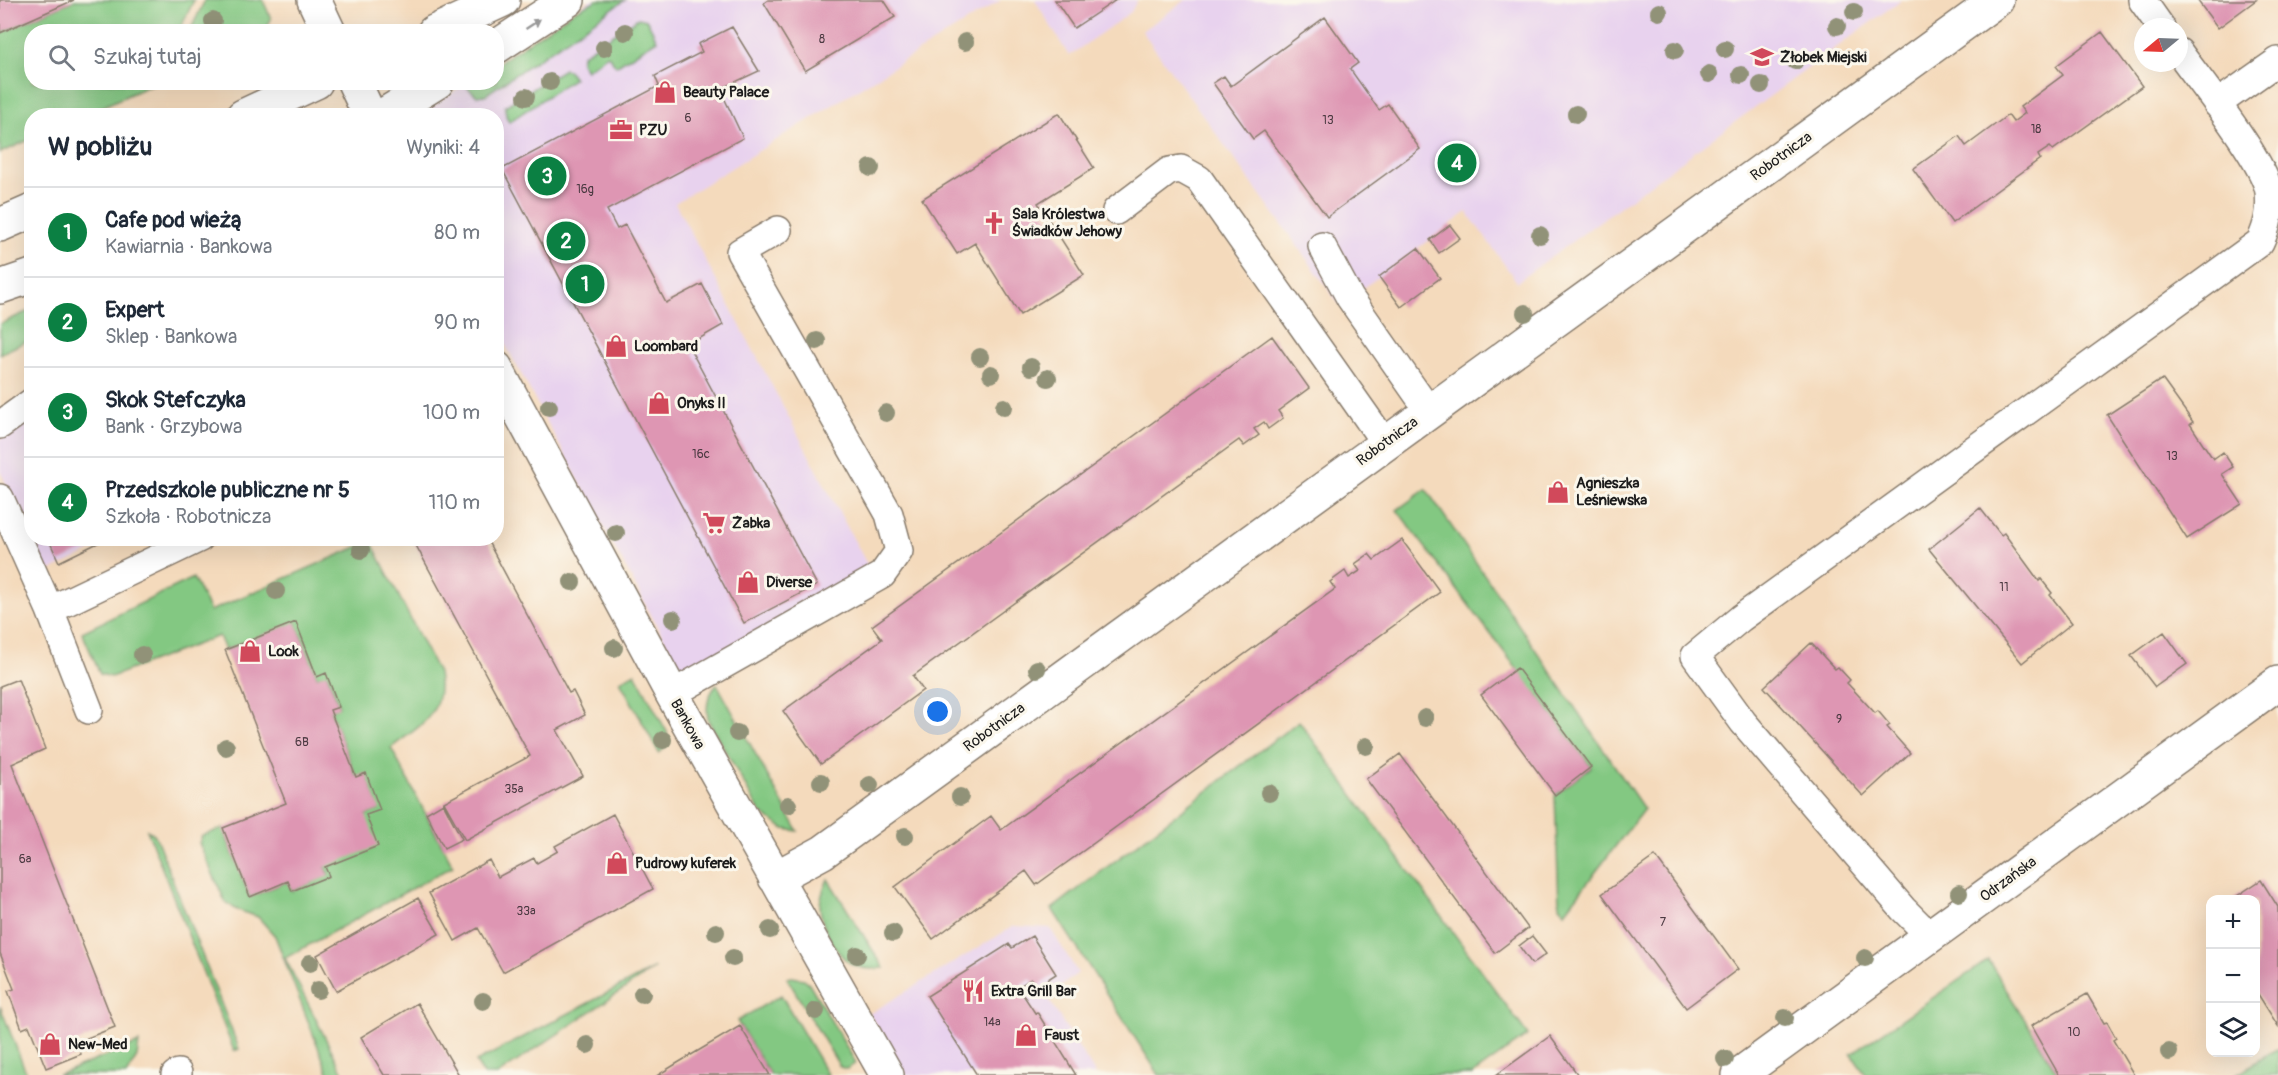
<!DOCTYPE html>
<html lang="pl">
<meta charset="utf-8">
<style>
:root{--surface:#fff;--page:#f6f6f7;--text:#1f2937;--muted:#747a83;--line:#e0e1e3;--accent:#0b8043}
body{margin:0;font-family:Pangolin,sans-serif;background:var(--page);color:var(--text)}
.controls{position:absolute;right:18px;bottom:18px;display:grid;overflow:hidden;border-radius:12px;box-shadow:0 6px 24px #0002}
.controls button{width:54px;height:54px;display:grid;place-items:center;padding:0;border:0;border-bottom:2px solid var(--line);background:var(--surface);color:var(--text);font:30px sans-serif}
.compass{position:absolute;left:2134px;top:18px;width:54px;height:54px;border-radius:50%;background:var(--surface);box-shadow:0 6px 24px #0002;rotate:251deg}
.you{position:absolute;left:938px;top:712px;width:21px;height:21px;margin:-15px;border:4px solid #fff;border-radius:50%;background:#1a73e8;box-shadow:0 0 0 9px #1a73e833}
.badge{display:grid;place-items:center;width:39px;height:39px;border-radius:50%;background:var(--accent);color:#fff;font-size:20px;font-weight:700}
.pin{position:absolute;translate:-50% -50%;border:3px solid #fff;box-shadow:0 2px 6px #0006}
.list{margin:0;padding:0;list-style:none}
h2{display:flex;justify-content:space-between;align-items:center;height:78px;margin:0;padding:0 24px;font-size:26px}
h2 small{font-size:20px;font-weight:400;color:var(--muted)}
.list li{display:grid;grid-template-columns:39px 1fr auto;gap:18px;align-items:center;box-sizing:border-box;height:90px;padding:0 24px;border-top:2px solid var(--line)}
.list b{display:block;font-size:22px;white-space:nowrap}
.list p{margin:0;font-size:20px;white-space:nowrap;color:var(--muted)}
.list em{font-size:20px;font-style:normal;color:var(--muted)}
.icon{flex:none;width:33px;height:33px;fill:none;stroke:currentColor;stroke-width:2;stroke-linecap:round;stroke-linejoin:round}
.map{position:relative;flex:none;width:2278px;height:1075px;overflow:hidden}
.search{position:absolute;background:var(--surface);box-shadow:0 6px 24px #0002;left:24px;top:24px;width:480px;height:66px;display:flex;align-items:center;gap:15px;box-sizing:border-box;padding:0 21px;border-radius:24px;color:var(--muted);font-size:22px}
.panel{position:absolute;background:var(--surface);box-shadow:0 6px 24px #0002;left:24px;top:108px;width:480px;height:438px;border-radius:24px}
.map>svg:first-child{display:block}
.built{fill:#e8d2ee}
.green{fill:#83c882;stroke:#50724f;stroke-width:1.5}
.building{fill:#de96b3}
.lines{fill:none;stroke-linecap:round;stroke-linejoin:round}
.service-casing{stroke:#887b6c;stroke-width:30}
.minor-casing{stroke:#887b6c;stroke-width:36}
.service{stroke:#fff;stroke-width:27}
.minor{stroke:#fff;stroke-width:33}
.tree{fill:#919278}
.oneway{fill:#999}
.labels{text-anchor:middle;stroke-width:6;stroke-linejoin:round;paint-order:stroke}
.number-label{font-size:12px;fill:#4c3a42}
.poi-label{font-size:15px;font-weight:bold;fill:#1c1c1c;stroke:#fbf7ec;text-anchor:start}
.street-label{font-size:15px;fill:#1c1c1c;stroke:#fbf7ec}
</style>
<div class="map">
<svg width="2278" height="1075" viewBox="0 0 2278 1075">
<rect width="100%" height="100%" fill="#fbf7ec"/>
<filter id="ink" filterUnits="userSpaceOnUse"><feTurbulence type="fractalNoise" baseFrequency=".0167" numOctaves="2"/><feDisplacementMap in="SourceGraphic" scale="12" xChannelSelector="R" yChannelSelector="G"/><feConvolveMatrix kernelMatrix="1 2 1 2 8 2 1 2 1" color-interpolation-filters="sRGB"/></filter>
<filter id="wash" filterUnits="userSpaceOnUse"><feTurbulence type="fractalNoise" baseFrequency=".008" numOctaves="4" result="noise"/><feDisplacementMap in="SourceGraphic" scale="24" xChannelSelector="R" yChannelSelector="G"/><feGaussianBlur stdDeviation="1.35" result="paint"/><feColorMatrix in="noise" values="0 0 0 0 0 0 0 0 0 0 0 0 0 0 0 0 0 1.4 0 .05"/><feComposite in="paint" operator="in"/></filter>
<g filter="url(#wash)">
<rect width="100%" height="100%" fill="#f4dabc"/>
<!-- built -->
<path class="built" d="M 590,0 L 1001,0 L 675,203 L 870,570 L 684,676 L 497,329 L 496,116 L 418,116 L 467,83 L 496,82 L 497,63 Z
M 1035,0 L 1137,0 L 1131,12 L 1069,56 Z
M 1186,0 L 1901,0 L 1517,282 L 1467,212 L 1340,305 L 1142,31 Z
M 31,411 L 31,537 L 0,471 L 0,440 L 17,417 Z
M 32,539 L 116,539 L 47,572 Z
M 1014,926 L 1050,928 L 1078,973 L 1047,997 L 1096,1075 L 906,1075 L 869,1014 Z"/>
<!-- green -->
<path class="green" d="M 74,0 L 194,0 L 179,31 L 32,32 L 32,82 L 155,83 L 84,115 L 32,116 L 31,139 L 0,153 L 0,33 Z
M 205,0 L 263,0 L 271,19 L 265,31 L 190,31 Z
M 597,0 L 625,0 L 485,95 L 477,96 L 465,85 L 468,83 L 496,82 L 497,64 L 576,10 Z
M 638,18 L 647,20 L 657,40 L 616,66 L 608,55 L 586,70 L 581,63 L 582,55 Z
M 564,69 L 569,71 L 574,78 L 509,122 L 506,116 L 505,106 Z
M 31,310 L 31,339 L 0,354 L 0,324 Z
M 1426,489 L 1644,809 L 1565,912 L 1559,906 L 1555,795 L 1591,767 L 1397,510 Z
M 371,541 L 438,673 C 445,715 420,725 391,748 L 453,866 L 285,958 L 344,1075 L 329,1075 L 275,936 L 258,917 L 235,909 L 225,901 L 199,843 L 202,836 L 223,828 L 250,897 L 288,881 L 292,891 L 329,875 L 325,867 L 366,815 L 379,810 L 366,774 L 356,777 L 330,710 L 339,706 L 327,674 L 317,677 L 296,623 L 225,650 L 219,636 L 111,677 L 100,674 L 82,632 L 193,578 L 210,611 Z
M 635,673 L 667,732 L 668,745 L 659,753 L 620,681 Z
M 717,684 L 798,831 L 784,829 L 760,812 L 708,720 C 706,705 707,697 717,684 Z
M 1299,721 L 1528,1035 L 1472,1075 L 1159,1075 L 1052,909 Z
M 147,830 L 155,835 L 239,1049 L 234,1051 Z
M 828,879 L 884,968 C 874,969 865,970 856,966 C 837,959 820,925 820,906 C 820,896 824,888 828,879 Z
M 1988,960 L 2059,1075 L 1866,1075 L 1851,1054 Z
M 655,968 L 497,1075 L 484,1075 L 476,1062 Z
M 792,977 L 804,979 L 809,983 L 856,1063 L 847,1069 L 840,1067 L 787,978 Z
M 781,995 L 828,1075 L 770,1075 L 737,1021 Z
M 0,1006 L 27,1075 L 0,1075 Z
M 139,1043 L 137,1057 L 126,1075 L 58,1075 Z
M 2278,1048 L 2278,1075 L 2235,1075 L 2275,1050 Z"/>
<g id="blocks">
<!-- building -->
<path class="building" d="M 0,0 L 74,0 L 0,33 Z
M 768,0 L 884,0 L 895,17 L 805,71 L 764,3 Z
M 1055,0 L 1116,0 L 1074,28 Z
M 2197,0 L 2256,0 L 2218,28 Z
M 1325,17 L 1358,63 L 1350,69 L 1379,110 L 1388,104 L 1420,149 L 1327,217 L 1264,131 L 1253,139 L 1213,83 L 1224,76 L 1231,86 Z
M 732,27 L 759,71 L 720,89 L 743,138 L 607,210 L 617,229 L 625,225 L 666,303 L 702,284 L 723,325 L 688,345 L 817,585 L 744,623 L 502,169 L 659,86 L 655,76 L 702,52 L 698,44 Z
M 2102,32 L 2142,86 L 2053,150 L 2050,147 L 2038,155 L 2040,159 L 1952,223 L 1913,169 L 1959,136 L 1966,146 L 2008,115 L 2013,122 L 2025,113 L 2020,107 L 2063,75 L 2056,66 Z
M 1059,113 L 1094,168 L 1038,203 L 1084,275 L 1020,315 L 975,243 L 957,254 L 922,199 Z
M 1450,225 L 1460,238 L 1439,253 L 1430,240 Z
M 1418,248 L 1440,278 L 1401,307 L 1379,277 Z
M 1272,336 L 1309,388 L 1278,411 L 1283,418 L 1268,429 L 1264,422 L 1254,429 L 1259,435 L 1244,446 L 1239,440 L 913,676 L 923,690 L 821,764 L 783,711 L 882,639 L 872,626 Z
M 2162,379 L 2193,422 L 2190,424 L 2213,459 L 2223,452 L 2233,467 L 2222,474 L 2242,504 L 2187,539 L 2107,415 Z
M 1980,508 L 2001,535 L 2004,533 L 2039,581 L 2041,579 L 2052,593 L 2050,595 L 2072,623 L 2022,663 L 1929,549 Z
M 48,538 L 108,538 L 59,562 Z
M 412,538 L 486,538 L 569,693 L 573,691 L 585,715 L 557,730 L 583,776 L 465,840 L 444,802 L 530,756 Z
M 1402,540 L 1440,592 L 1036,885 L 1026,871 L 933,939 L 895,887 L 991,816 L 1001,830 L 1335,589 L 1330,582 L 1345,571 L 1349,578 L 1360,571 L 1355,564 L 1369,554 L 1374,560 Z
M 296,622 L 317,677 L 326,673 L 339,707 L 330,710 L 356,777 L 366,773 L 380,810 L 366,815 L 378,846 L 325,867 L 329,876 L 292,891 L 288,881 L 250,897 L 223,828 L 286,803 L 225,650 Z
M 2164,632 L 2187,664 L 2155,687 L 2131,656 Z
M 1811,643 L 1835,669 L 1838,667 L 1850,680 L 1847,683 L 1875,713 L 1878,711 L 1890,725 L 1887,727 L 1910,753 L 1863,796 L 1764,687 Z
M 1517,668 L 1591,767 L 1555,795 L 1481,695 Z
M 18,679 L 45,749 L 12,764 L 115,1027 L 77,1042 L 81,1054 L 46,1068 L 29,1026 L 22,1029 L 8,991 L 14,989 L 0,953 L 0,686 Z
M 1400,754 L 1528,928 L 1495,953 L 1366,779 Z
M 443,803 L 462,839 L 444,848 L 426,813 Z
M 613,814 L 653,889 L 503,972 L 478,928 L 455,941 L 429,893 L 489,860 L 498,877 L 534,858 L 537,863 L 558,851 L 555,846 Z
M 1655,856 L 1738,969 L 1686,1008 L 1602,894 Z
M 2261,880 L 2278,907 L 2278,1026 L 2256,991 L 2256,900 L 2231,900 Z
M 418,898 L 439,934 L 336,991 L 317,955 Z
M 1032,936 L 1056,974 L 1036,987 L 1031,979 L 1018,987 L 1035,1013 L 1037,1012 L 1076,1075 L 977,1075 L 927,996 L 1009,944 L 1012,948 Z
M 1532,936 L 1546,954 L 1532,964 L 1519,946 Z
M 2087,994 L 2104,1023 L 2107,1022 L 2116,1038 L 2113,1040 L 2134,1075 L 2059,1075 L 2031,1026 Z
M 417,1003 L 459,1075 L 384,1075 L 361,1037 Z
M 740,1026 L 770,1075 L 658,1075 L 676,1064 Z
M 1550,1036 L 1578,1075 L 1496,1075 Z"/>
</g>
</g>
<g filter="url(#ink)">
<use href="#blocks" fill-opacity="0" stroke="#887b6c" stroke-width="1.5"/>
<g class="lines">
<!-- service casing -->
<g class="service-casing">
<path id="service" d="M 2142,0 L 2161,27
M 2217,104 L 2278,61
M 1116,211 L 1169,171 L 1181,169 L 1199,179 L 1385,443
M 1322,246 L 1350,298 L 1429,411
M 0,425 L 32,402
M 0,498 L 50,610 L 200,538
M 50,610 L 89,710
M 672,694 L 882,575 L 899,551 L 889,514 L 740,252 L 778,230
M 1930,936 L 1903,909 L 1743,722 L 1695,656 L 1741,618 L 2260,242 C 2268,225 2271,211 2269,192 C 2265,162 2199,80 2179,52
M 175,1075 L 178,1073"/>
</g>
<!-- minor casing -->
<g class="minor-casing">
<path id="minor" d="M 314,0 L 329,32
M 434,32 L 503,0
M 496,47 L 568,0
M 354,82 L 370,116
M 243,116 L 316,82
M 382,116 L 437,82
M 0,225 L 32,211
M 0,287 L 32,276
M 496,368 L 672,694 L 887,1075
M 775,878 L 823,852 L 1997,0
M 1739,1075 L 2278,683"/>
</g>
<!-- service -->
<use href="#service" class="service"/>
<!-- minor -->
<use href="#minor" class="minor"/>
</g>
<!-- trees -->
<g class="tree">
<circle cx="1659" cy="12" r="9"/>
<circle cx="1854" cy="12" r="9"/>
<circle cx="213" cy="21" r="9"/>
<circle cx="1837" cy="26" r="9"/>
<circle cx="625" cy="32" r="9"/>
<circle cx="965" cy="42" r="9"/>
<circle cx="604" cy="48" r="9"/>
<circle cx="1725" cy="49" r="9"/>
<circle cx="1675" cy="50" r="9"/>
<circle cx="1795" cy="61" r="9"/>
<circle cx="1709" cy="74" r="9"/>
<circle cx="1741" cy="75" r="9"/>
<circle cx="550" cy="82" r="9"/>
<circle cx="1761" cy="85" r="9"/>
<circle cx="526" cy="97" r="9"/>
<circle cx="1576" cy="114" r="9"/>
<circle cx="871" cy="168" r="9"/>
<circle cx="1540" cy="235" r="9"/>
<circle cx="1525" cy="313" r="9"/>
<circle cx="817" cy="341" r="9"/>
<circle cx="980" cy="357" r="9"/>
<circle cx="1031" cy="367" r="9"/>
<circle cx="991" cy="374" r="9"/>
<circle cx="1048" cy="378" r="9"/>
<circle cx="549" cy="407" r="9"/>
<circle cx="1004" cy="407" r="9"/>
<circle cx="886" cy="413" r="9"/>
<circle cx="616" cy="533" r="9"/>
<circle cx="361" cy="550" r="9"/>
<circle cx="572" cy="582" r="9"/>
<circle cx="276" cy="591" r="9"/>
<circle cx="673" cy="619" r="9"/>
<circle cx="614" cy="648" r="9"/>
<circle cx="142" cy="655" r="9"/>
<circle cx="1037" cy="669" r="9"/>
<circle cx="1425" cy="718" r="9"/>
<circle cx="737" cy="733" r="9"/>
<circle cx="663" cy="740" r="9"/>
<circle cx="1366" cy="746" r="9"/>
<circle cx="226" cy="747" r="9"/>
<circle cx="821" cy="782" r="9"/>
<circle cx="870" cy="785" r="9"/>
<circle cx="1269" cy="793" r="9"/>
<circle cx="960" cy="797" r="9"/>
<circle cx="788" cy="805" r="9"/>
<circle cx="905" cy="836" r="9"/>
<circle cx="1959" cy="893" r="9"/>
<circle cx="770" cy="930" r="9"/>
<circle cx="716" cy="932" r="9"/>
<circle cx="893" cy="933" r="9"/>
<circle cx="857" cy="955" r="9"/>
<circle cx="733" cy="958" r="9"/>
<circle cx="1865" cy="958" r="9"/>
<circle cx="310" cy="963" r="9"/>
<circle cx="318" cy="990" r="9"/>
<circle cx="642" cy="994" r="9"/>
<circle cx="483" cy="1001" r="9"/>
<circle cx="816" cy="1011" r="9"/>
<circle cx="1785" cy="1018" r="9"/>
<circle cx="587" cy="1045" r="9"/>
<circle cx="2169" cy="1052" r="9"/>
<circle cx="1725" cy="1059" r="9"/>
</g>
<!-- one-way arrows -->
<defs><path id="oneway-solid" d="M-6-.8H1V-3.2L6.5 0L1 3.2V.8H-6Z" transform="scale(1.5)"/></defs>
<use class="oneway" href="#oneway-solid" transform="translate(533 24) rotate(-34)"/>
</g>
<!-- icons -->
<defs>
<g id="school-bare" transform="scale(1.8)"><path d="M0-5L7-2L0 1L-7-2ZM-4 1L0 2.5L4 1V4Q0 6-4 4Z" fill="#d1495b" stroke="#fbf7ec" stroke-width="2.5" paint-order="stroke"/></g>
<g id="shop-bare" transform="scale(1.8)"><path d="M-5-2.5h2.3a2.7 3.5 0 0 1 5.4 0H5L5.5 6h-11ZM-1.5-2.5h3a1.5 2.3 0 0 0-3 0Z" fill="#d1495b" stroke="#fbf7ec" stroke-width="2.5" paint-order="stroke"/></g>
<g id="office-bare" transform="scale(1.8)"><path d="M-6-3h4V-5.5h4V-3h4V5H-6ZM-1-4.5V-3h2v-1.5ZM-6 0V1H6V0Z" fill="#d1495b" stroke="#fbf7ec" stroke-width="2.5" paint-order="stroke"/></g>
<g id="church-bare" transform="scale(1.8)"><path d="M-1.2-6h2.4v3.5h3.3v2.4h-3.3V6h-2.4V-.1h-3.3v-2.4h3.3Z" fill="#d1495b" stroke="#fbf7ec" stroke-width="2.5" paint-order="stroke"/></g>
<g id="supermarket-bare" transform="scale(1.8)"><path d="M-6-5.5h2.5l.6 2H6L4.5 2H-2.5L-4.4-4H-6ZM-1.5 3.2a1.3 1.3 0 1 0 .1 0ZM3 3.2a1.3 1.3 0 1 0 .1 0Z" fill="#d1495b" stroke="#fbf7ec" stroke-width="2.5" paint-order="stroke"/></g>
<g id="restaurant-bare" transform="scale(1.8)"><path d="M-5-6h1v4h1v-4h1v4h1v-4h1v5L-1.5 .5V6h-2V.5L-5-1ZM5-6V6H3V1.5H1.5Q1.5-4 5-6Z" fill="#d1495b" stroke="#fbf7ec" stroke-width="2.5" paint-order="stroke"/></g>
</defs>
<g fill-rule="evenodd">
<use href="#school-bare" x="1762" y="57"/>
<use href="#shop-bare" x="665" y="92"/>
<use href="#office-bare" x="621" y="130"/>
<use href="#church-bare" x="994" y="223"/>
<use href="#shop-bare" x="616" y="346"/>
<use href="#shop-bare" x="659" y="403"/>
<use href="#shop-bare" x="1558" y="492"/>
<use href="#supermarket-bare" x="714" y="523"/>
<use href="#shop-bare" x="748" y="582"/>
<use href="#shop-bare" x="250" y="651"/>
<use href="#shop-bare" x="617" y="863"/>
<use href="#restaurant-bare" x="973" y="991"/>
<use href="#shop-bare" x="1026" y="1035"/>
<use href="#shop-bare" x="50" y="1044"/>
</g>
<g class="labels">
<!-- number labels -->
<g class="number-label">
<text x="822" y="43">8</text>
<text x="688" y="122">6</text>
<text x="1328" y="124">13</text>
<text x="2036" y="133">18</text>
<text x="585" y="193">16g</text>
<text x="701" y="458">16c</text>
<text x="2172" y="460">13</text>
<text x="2004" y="591">11</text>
<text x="1839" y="723">9</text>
<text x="302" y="746">6B</text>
<text x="514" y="793">35a</text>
<text x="25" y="863">6a</text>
<text x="526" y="915">33a</text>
<text x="1663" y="926">7</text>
<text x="992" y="1026">14a</text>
<text x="2074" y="1036">10</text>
</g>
<!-- poi labels -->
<g class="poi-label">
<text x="1780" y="62">Żłobek Miejski</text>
<text x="683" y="97">Beauty Palace</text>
<text x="639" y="135">PZU</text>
<text x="1012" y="219">Sala Królestwa<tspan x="1012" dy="17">Świadków Jehowy</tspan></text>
<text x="634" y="351">Loombard</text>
<text x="677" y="408">Onyks II</text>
<text x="1576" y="488">Agnieszka<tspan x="1576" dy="17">Leśniewska</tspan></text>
<text x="732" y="528">Żabka</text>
<text x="766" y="587">Diverse</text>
<text x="268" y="656">Look</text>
<text x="635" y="868">Pudrowy kuferek</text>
<text x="991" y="996">Extra Grill Bar</text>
<text x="1044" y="1040">Faust</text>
<text x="68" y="1049">New-Med</text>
</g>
<!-- street labels -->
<g class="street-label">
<text transform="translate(1781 156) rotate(-36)" y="5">Robotnicza</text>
<text transform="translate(1387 441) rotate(-36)" y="5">Robotnicza</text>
<text transform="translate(688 724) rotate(61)" y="5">Bankowa</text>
<text transform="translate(994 727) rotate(-36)" y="5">Robotnicza</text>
<text transform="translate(2008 879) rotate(-36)" y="5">Odrzańska</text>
</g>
</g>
</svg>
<div class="controls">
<button>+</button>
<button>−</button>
<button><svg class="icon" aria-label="layers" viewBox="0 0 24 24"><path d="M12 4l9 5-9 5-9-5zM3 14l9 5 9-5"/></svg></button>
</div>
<svg class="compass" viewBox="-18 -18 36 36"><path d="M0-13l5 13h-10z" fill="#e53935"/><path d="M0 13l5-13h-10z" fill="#747a83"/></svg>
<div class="you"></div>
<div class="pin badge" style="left:585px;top:284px">1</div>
<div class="pin badge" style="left:566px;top:241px">2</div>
<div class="pin badge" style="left:547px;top:176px">3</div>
<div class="pin badge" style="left:1457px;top:163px">4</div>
<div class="search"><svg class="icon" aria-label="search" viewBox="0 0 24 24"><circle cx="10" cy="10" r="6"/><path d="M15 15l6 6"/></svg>Szukaj tutaj</div>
<section class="panel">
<h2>W pobliżu<small>Wyniki: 4</small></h2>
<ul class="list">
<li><span class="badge">1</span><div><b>Cafe pod wieżą</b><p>Kawiarnia · Bankowa</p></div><em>80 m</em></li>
<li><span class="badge">2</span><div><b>Expert</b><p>Sklep · Bankowa</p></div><em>90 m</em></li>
<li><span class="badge">3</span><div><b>Skok Stefczyka</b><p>Bank · Grzybowa</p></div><em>100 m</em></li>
<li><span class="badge">4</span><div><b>Przedszkole publiczne nr 5</b><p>Szkoła · Robotnicza</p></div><em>110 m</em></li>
</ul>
</section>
</div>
